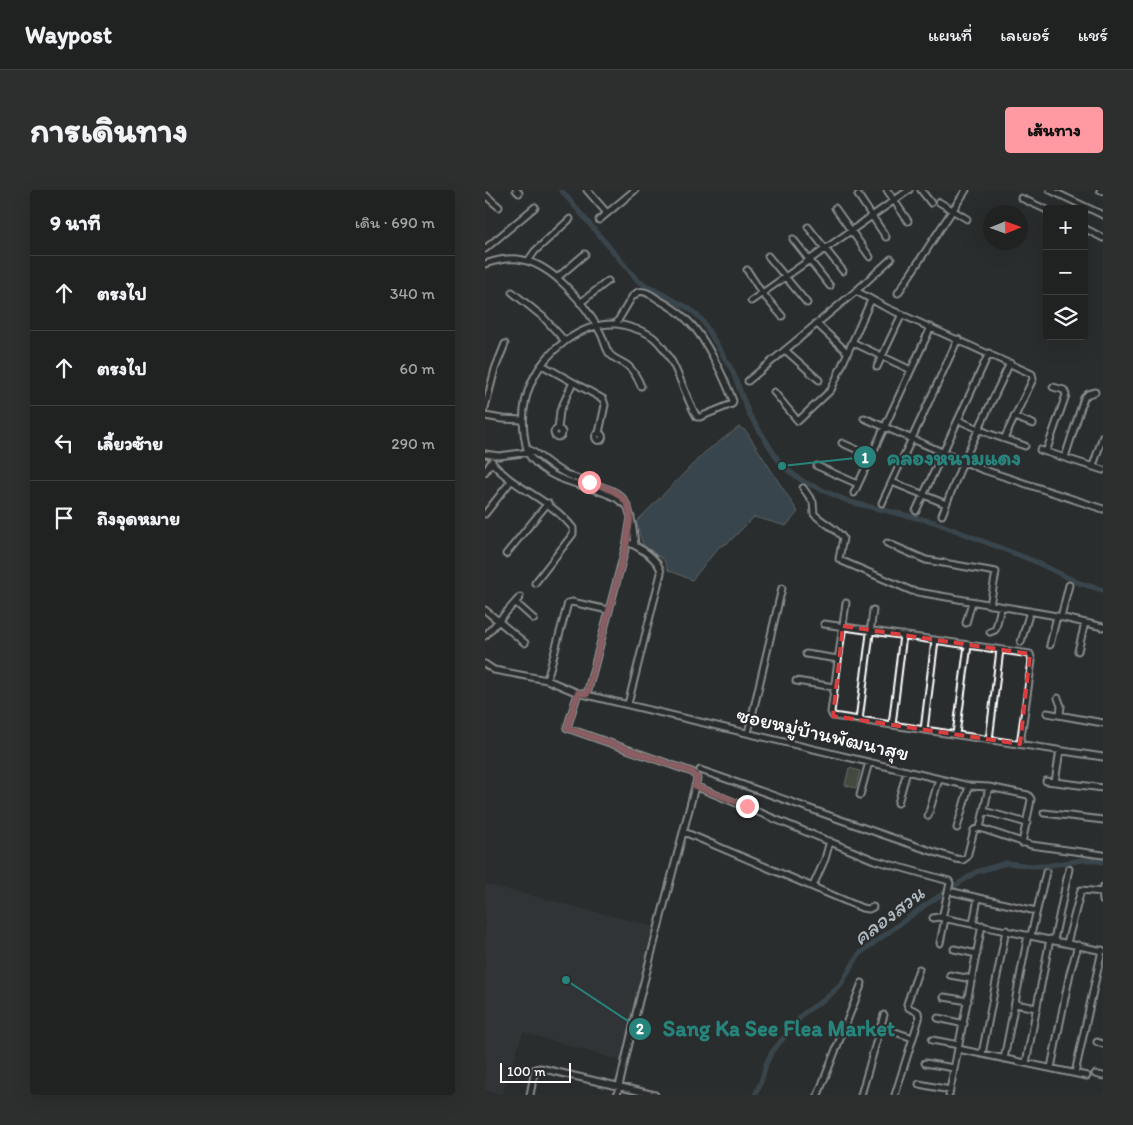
<!DOCTYPE html>
<html lang="th">
<meta charset="utf-8">
<style>
:root{--surface:#202222;--page:#2d2f2f;--text:#f1f3f6;--muted:#a2a4a5;--line:#3d3f40;--accent:#ff9aa2}
body{margin:0;font-family:Itim,"Playpen Sans Thai",sans-serif;background:var(--page);color:var(--text)}
.controls{position:absolute;right:15px;top:15px;display:grid;overflow:hidden;border-radius:5px;box-shadow:0 5px 20px #0002}
.controls button{width:45px;height:45px;display:grid;place-items:center;padding:0;border:0;border-bottom:1px solid var(--line);background:var(--surface);color:var(--text);font:25px sans-serif}
.compass{position:absolute;left:498px;top:15px;width:45px;height:45px;border-radius:50%;background:var(--surface);box-shadow:0 5px 20px #0002;rotate:89deg}
.scale{position:absolute;left:15px;bottom:12px;width:71px;box-sizing:border-box;padding-left:5px;border:2px solid #fff;border-top:0;font-size:14px;line-height:18px;white-space:nowrap;color:#fff;-webkit-text-stroke:4px #2a2d2e;paint-order:stroke}
.stop{position:absolute;width:15px;height:15px;margin:-11px;border:4px solid #ff9aa2;border-radius:50%;background:#fff}
.stop.end{background:#ff9aa2;border-color:#fff;box-shadow:0 1px 5px #0008}
.list{margin:0;padding:0;list-style:none}
h2{display:flex;justify-content:space-between;align-items:center;height:65px;margin:0;padding:0 20px;font-size:21px}
h2 small{font-size:16px;font-weight:400;color:var(--muted)}
.list li{display:grid;grid-template-columns:32px 1fr auto;gap:15px;align-items:center;box-sizing:border-box;height:75px;padding:0 20px;border-top:1px solid var(--line)}
.list b{display:block;font-size:19px;white-space:nowrap}
.list em{font-size:16px;font-style:normal;color:var(--muted)}
.icon{flex:none;width:28px;height:28px;fill:none;stroke:currentColor;stroke-width:2;stroke-linecap:round;stroke-linejoin:round}
.map{position:relative;flex:none;width:618px;height:905px;overflow:hidden;border-radius:5px}
header{display:flex;align-items:center;gap:30px;box-sizing:border-box;height:70px;padding:0 25px;background:var(--surface);border-bottom:1px solid var(--line)}
header strong{font-size:24px}
nav{display:flex;gap:28px;margin-inline-start:auto;font-size:18px}
.intro{display:flex;align-items:center;justify-content:space-between;box-sizing:border-box;height:120px;padding:0 30px}
h1{margin:0;font-size:35px}
.button{padding:12px 22px;border-radius:5px;background:var(--accent);color:#111;font-size:18px;font-weight:700}
main{display:flex;gap:30px;padding:0 30px}
aside{flex:1;background:var(--surface);border-radius:5px;box-shadow:0 5px 20px #0002}
.map>svg:first-child{display:block}
.built{fill:#3b3d43}
.green{fill:#616c53;stroke:#b0b6a9}
.water{fill:#4e6472;stroke:#95a2aa}
.lines{fill:none;stroke-linecap:round;stroke-linejoin:round}
.canal{stroke:#4e6472;stroke-width:5}
.minor-casing{stroke:#fff;stroke-width:9}
.minor{stroke:#2a2d2e;stroke-width:5}
.route{stroke:#ff9aa2;stroke-width:6}
.marked{fill:none;stroke:#da3e3e;stroke-width:4;stroke-dasharray:10 6;stroke-linejoin:round}
.labels{text-anchor:middle;stroke-width:4;stroke-linejoin:round;paint-order:stroke}
.street-label{font-size:21px;fill:#fff;stroke:#2a2d2e}
.water-label{font-size:22px;font-style:italic;fill:#afb9c0;stroke:#2a2d2e}
.leader{fill:none;stroke:#27847c;stroke-width:2}
.callout-dot{fill:#27847c;stroke:#2a2d2e;stroke-width:2}
.mark-label{font-size:15px;text-anchor:middle;font-weight:bold;fill:#fff}
.callout-label{font-size:22px;text-anchor:middle;font-weight:bold;fill:#27847c;stroke:#2a2d2e;stroke-width:4;stroke-linejoin:round;paint-order:stroke}
</style>
<header>
<strong>Waypost</strong>
<nav><a>แผนที่</a><a>เลเยอร์</a><a>แชร์</a></nav>
</header>
<div class="intro"><h1>การเดินทาง</h1><a class="button">เส้นทาง</a></div>
<main>
<aside>
<h2>9 นาที<small>เดิน · 690 m</small></h2>
<ul class="list">
<li><svg class="icon" aria-label="ahead" viewBox="0 0 24 24"><path d="M12 20V5M6 11l6-6 6 6"/></svg><div><b>ตรงไป</b></div><em>340 m</em></li>
<li><svg class="icon" aria-label="ahead" viewBox="0 0 24 24"><path d="M12 20V5M6 11l6-6 6 6"/></svg><div><b>ตรงไป</b></div><em>60 m</em></li>
<li><svg class="icon" aria-label="left" viewBox="0 0 24 24"><path d="M17 20v-9H6M10 6l-5 5 5 5"/></svg><div><b>เลี้ยวซ้าย</b></div><em>290 m</em></li>
<li><svg class="icon" aria-label="arrive" viewBox="0 0 24 24"><path d="M6 21V4h12l-3 4 3 4H6"/></svg><div><b>ถึงจุดหมาย</b></div></li>
</ul>
</aside>
<div class="map">
<svg width="618" height="905" viewBox="0 0 618 905">
<rect width="100%" height="100%" fill="#2a2d2e"/>
<filter id="ink" filterUnits="userSpaceOnUse"><feTurbulence type="fractalNoise" baseFrequency=".02" numOctaves="2"/><feDisplacementMap in="SourceGraphic" scale="10" xChannelSelector="R" yChannelSelector="G"/><feConvolveMatrix kernelMatrix="1 2 1 2 8 2 1 2 1" color-interpolation-filters="sRGB"/></filter>
<g filter="url(#ink)">
<!-- built -->
<path class="built" d="M 0,694 L 174,738 L 140,872 L 38,842 L 17,905 L 0,901 Z"/>
<!-- green -->
<path class="green" d="M 364,578 L 375,581 L 371,598 L 360,595 Z"/>
<!-- water -->
<path class="water" d="M 254,237 L 261,241 L 313,322 L 301,336 L 269,327 L 243,353 L 234,357 L 207,390 L 183,380 L 179,370 L 158,355 L 151,332 L 219,263 Z"/>
<g class="lines">
<!-- canal -->
<path class="canal" d="M 76,0 L 153,91 L 205,119 L 217,130 L 247,180 L 264,224 L 297,276 L 319,292 L 365,312 L 449,332 L 549,371 L 594,393 L 618,400
M 270,905 L 276,892 L 281,874 L 287,862 L 319,823 L 340,809 L 355,796 L 374,764 L 439,716 L 491,682 L 521,673 L 547,676 L 560,676 L 598,670 L 607,670 L 618,672"/>
<!-- minor casing -->
<g class="minor-casing">
<path id="minor" d="M 31,0 L 34,3
M 102,0 L 122,23
M 402,0 L 423,31
M 436,0 L 446,13
M 565,0 L 618,25
M 615,0 L 618,1
M 0,5 L 14,17
M 373,5 L 401,47
M 536,8 L 562,20
M 454,12 L 482,29
M 350,18 L 385,67
M 114,30 L 150,0
M 323,37 L 358,81
M 599,38 L 618,48
M 308,49 L 345,96
M 0,59 L 50,17
M 283,66 L 322,113
M 43,71 L 50,61 L 85,29
M 0,74 C 12,70 25,67 38,70 C 69,76 101,115 115,142 C 119,149 120,157 124,163 C 129,170 137,171 143,176 C 149,181 153,189 156,196
M 262,80 L 277,103 L 297,126
M 72,88 L 100,64
M 371,101 L 400,117 L 547,184 L 548,189 L 519,249
M 27,102 L 58,127 L 80,151
M 413,103 L 481,0
M 266,111 L 424,0
M 95,113 L 123,91
M 331,133 L 362,162
M 131,134 L 147,107 L 153,102 C 161,100 168,106 174,110 C 185,116 197,124 205,133 C 221,149 240,189 248,211 L 247,214 L 215,227 L 212,227 C 197,201 192,169 169,148 C 163,143 155,140 148,138 C 142,136 136,134 130,134 C 95,133 61,161 47,191 C 39,208 37,224 39,243 C 40,250 41,262 46,268 C 70,295 102,293 131,308 C 135,311 139,314 143,317
M 367,152 L 426,180
M 300,160 L 334,190
M 57,175 L 118,209 L 120,215 L 114,243
M 392,177 L 417,124
M 263,191 L 371,101 L 406,69
M 289,202 L 313,231 L 346,200 L 386,110
M 0,218 L 10,179 L 20,154
M 0,226 L 17,229 L 38,230
M 529,227 L 548,234
M 379,228 L 496,279 L 618,319
M 473,230 L 505,244 L 540,256
M69 243a4 4 0 1 1 8 0a4 4 0 1 1-8 0Z
M 73,239 L 75,221 L 88,192
M110.5 247a3.5 3.5 0 1 1 7 0a3.5 3.5 0 1 1-7 0Z
M 357,253 L 386,266
M 43,259 C 57,266 67,278 81,284 C 131,306 144,290 150,355
M 555,260 L 618,280
M 561,262 L 581,205 L 579,200 L 568,197
M 0,264 L 14,266 L 45,262
M 580,267 L 599,208 L 603,204 L 610,202
M 6,272 C 31,300 64,308 88,338 L 88,344 L 50,393
M 332,276 L 373,294
M 608,276 L 618,246
M 0,282 L 7,271
M 407,292 L 461,314
M 318,298 L 328,312 L 329,324 C 338,333 351,338 358,348 L 354,369 L 357,371 L 427,401 L 566,425 L 618,437
M 369,303 L 446,137
M 397,313 L 473,149
M 431,321 L 504,163
M 0,324 L 26,291
M 457,325 L 478,272 L 525,173
M 402,353 L 441,370 L 511,382 L 505,415
M 21,364 L 63,313
M 31,413 L 49,429
M 361,413 L 346,522 L 348,526 L 618,567
M 0,420 L 40,453
M 576,427 L 584,395
M 481,433 L 487,412
M 339,434 L 545,464 L 547,471 L 535,554
M 505,442 L 510,440 L 511,438 L 516,417
M 0,446 L 35,407
M 536,452 L 545,421
M 565,455 L 572,426
M 593,461 L 600,433
M 321,464 L 353,469
M 0,474 L 9,480 L 62,490 L 93,503 L 484,596 L 504,597 L 543,605 L 546,609 L 545,615 L 537,653
M 62,490 L 83,413 L 87,412 L 123,420
M 311,491 L 349,497
M 93,503 L 82,538 L 207,582 L 210,584 L 212,589 L 154,811 L 132,905
M 102,504 L 142,352
M 573,508 L 576,516 L 575,525
M 143,514 L 176,383 C 175,369 154,357 142,352 L 146,327
M 562,523 L 618,533
M 374,530 L 388,420
M 407,535 L 418,445
M 439,540 L 450,450
M 263,543 L 297,398
M 471,544 L 483,455
M 504,550 L 515,460
M 575,560 L 570,592 L 618,598
M 215,580 C 301,609 385,642 471,669 L 478,670 L 482,667 L 489,640 L 495,638
M 561,591 L 570,592
M 210,596 L 389,670 L 464,691 L 465,693 L 457,728
M 504,597 L 495,638 L 546,655 L 618,665
M 375,605 L 384,572
M 413,613 L 422,581
M 499,621 L 542,633
M 559,623 L 618,630
M 443,626 L 454,589
M 472,638 L 484,596
M 199,642 L 377,718 L 384,719 L 388,717
M 328,696 L 340,669 L 345,651
M 618,697 L 617,702 L 618,711
M 468,702 L 551,721
M 448,728 L 453,727 L 618,761
M 488,734 L 493,708
M 546,745 L 561,682
M 569,750 L 584,679
M 455,753 L 460,729
M 582,753 L 596,700 L 618,702
M 469,759 L 492,764
M 465,785 L 487,789
M 459,807 L 483,811
M 530,814 L 552,818
M 453,828 L 479,834
M 395,837 L 428,848
M 447,850 L 474,855
M 612,852 L 618,854
M 473,859 L 602,886
M 497,864 L 521,740
M 519,869 L 543,745
M 440,873 L 469,878
M 541,873 L 565,749
M 566,878 L 585,783 L 593,755
M 590,883 L 617,760
M 610,884 L 618,886
M 434,894 L 465,900
M 45,905 L 50,879 L 55,878 L 170,905
M 333,905 L 377,793
M 376,905 L 399,825
M 410,905 L 434,829 L 433,822 L 424,818 L 422,814 L 434,779
M 464,905 L 497,735"/>
</g>
<!-- minor -->
<use href="#minor" class="minor"/>
</g>
</g>
<g class="lines" filter="url(#ink)">
<!-- route -->
<path class="route" d="M 104,292 C 122,297 146,305 145,328 C 145,336 142,344 142,352 L 102,504 L 93,503 L 82,538 L 207,582 L 212,588 L 210,596 L 262,616"/>
</g>
<!-- marked area -->
<path d="M0 0H618V905H0ZM 358,436 L 545,464 L 535,554 L 348,526 Z" fill="#2a2d2e" fill-opacity=".55" fill-rule="evenodd"/>
<path class="marked" d="M 358,436 L 545,464 L 535,554 L 348,526 Z"/>
<g class="labels">
<!-- street labels -->
<g class="street-label">
<text transform="translate(338 544) rotate(13)" y="7">ซอยหมู่บ้านพัฒนาสุข</text>
</g>
<!-- water labels -->
<g class="water-label">
<text transform="translate(403 725) rotate(-37)" y="8">คลองสวน</text>
</g>
</g>
<!-- callouts -->
<path class="leader" d="M297 276L380 267M81 790L155 839"/>
<g class="callout-dot">
<circle cx="297" cy="276" r="5"/>
<circle cx="81" cy="790" r="5"/>
<circle cx="380" cy="267" r="12"/>
<circle cx="155" cy="839" r="12"/>
</g>
<g class="mark-label">
<text x="380" y="273">1</text>
<text x="155" y="844">2</text>
</g>
<g class="callout-label">
<text x="469" y="275">คลองหนามแดง</text>
<text x="294" y="846">Sang Ka See Flea Market</text>
</g>
</svg>
<div class="controls">
<button>+</button>
<button>−</button>
<button><svg class="icon" aria-label="layers" viewBox="0 0 24 24"><path d="M12 4l9 5-9 5-9-5zM3 14l9 5 9-5"/></svg></button>
</div>
<svg class="compass" viewBox="-18 -18 36 36"><path d="M0-13l5 13h-10z" fill="#e53935"/><path d="M0 13l5-13h-10z" fill="#a2a4a5"/></svg>
<div class="scale">100 m</div>
<div class="stop" style="left:104px;top:292px"></div>
<div class="stop end" style="left:262px;top:616px"></div>
</div>
</main>
